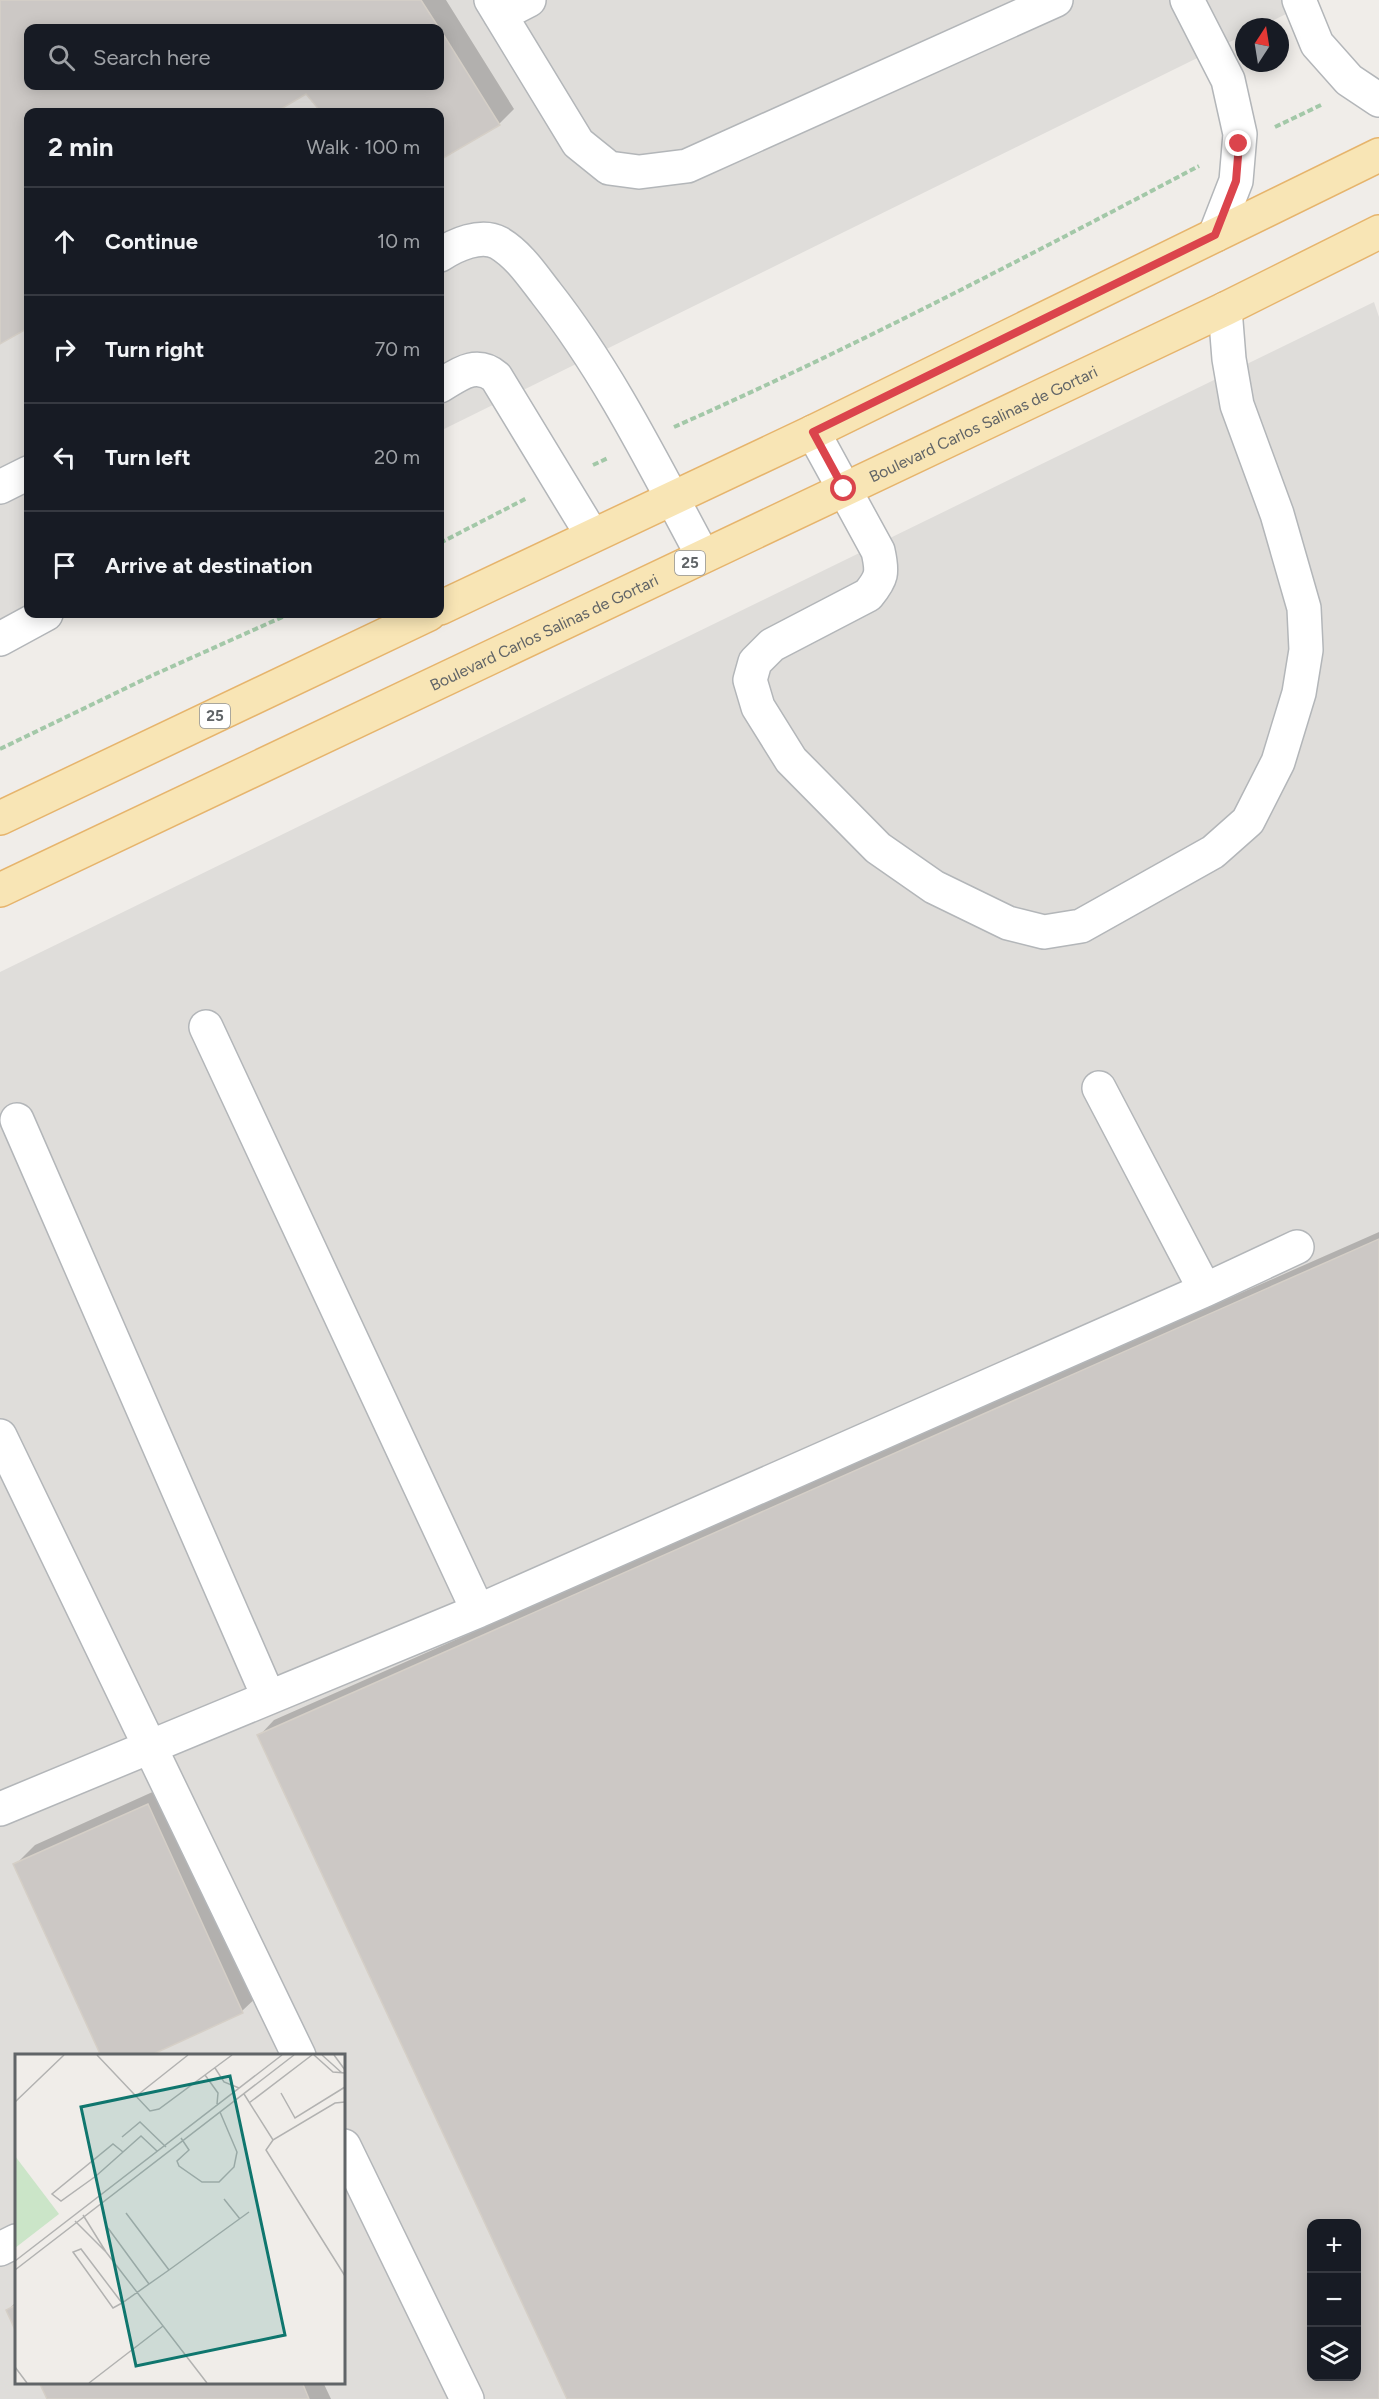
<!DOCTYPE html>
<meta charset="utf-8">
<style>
:root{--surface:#171b24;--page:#20242c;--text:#f1f3f6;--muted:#9ea1a6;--line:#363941}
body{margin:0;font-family:Figtree,sans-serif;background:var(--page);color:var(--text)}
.controls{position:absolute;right:18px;bottom:18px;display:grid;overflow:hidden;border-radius:12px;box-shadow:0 3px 15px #0003}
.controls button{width:54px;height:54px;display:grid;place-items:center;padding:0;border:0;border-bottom:2px solid var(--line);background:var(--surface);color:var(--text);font:30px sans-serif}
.compass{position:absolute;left:1235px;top:18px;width:54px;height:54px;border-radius:50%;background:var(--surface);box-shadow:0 3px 15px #0003;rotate:12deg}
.stop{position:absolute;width:18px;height:18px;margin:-14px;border:4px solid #db444c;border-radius:50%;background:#fff}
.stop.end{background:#db444c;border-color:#fff;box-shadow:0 2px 6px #0008}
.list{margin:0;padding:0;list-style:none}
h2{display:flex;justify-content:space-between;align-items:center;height:78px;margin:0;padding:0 24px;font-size:26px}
h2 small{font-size:20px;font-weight:400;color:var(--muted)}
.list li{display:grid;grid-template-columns:39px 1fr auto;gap:18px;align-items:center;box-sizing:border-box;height:108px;padding:0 24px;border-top:2px solid var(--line)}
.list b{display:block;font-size:22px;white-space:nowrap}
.list em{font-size:20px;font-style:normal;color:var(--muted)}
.icon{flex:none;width:33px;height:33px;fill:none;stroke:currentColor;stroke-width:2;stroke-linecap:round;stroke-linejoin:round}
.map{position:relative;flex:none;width:1379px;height:2399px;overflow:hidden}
.search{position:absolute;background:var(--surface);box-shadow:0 3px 15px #0003;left:24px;top:24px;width:420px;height:66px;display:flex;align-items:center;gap:15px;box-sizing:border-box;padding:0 21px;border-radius:12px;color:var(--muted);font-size:22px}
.panel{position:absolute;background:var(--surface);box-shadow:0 3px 15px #0003;left:24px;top:108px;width:420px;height:510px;border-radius:12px}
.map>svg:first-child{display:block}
.industrial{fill:#dfddda;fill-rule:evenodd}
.shadow{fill:#0003;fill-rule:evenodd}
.building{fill:#ccc8c5;stroke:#d5cfc7;stroke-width:1.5;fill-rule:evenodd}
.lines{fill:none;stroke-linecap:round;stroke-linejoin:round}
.minor-casing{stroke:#b3b6b9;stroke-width:36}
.major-casing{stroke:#e6b46c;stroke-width:36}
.path{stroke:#a3c8a8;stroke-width:4;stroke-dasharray:6 3;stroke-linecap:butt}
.minor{stroke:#fff;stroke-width:33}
.major{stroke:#f8e5b5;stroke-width:33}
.route{stroke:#db444c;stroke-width:8}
.labels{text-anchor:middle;stroke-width:4.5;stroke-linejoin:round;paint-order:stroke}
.shield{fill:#fff;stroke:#909295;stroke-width:1.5}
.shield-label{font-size:15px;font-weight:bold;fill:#606467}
.street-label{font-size:16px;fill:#606467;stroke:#fff}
.inset-road{fill:none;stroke:#b2b2b1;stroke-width:1.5}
.view{fill:#0f766e;fill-opacity:0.15;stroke:#0f766e;stroke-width:3}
.inset-edge{fill:none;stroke:#606467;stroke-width:3}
</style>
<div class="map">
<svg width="1379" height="2399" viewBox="0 0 1379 2399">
<rect width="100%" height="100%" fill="#f0ede9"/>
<!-- industrial -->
<path class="industrial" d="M 0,0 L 1314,0 L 1260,27 L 1244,27 L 1244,35 L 440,431 L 440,112 L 28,112 L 28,614 L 69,614 L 0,648 ZM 28,28 L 440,28 L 440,86 L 28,86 Z
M 1374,302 L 1379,317 L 1379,2399 L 0,2399 L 0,972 ZM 16,2056 L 344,2056 L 344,2382 L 16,2382 ZM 1312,2224 L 1356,2224 L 1356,2376 L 1312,2376 Z"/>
<!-- shadow -->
<path class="shadow" d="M 0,0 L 446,0 L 514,109 L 499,124 L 440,158 L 440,112 L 323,112 L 306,92 L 274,112 L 28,112 L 28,327 L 0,342 ZM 28,28 L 440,28 L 440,86 L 28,86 Z
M 1379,1232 L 1379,2399 L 568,2399 L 259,1736 L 274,1720 ZM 1312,2224 L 1356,2224 L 1356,2376 L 1312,2376 Z
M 168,1785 L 262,1992 L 242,2011 L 15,1865 L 35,1845 Z
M 16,2302 L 16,2328 L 8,2310 Z
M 41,2382 L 323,2382 L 331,2399 L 49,2399 Z"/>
<!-- building -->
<path class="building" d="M 0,0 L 421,0 L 439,28 L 28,28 L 28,86 L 440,86 L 440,29 L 500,125 L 440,160 L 440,112 L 321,112 L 306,94 L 276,112 L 28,112 L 28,328 L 0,344 Z
M 1379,1239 L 1379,2399 L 567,2399 L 257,1735 ZM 1312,2224 L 1356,2224 L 1356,2376 L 1312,2376 Z
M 148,1804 L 243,2013 L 149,2056 L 101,2056 L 13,1864 Z
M 16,2305 L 16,2332 L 6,2310 Z
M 39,2382 L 302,2382 L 309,2399 L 47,2399 Z"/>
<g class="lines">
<!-- minor casing -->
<g class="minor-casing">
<path id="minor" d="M 491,0 L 578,143 L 609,168 L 639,172 L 687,166 L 1056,0
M 1187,0 L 1228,80 L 1240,134 L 1236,181 L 1215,235
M 1299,0 L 1317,44 L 1349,80 L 1379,100
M 500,15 L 529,0
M 440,255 C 455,245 481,233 499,243 C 519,255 532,275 546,293 C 609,373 655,467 703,556
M 440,386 C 458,375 476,360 496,377 L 592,535
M 813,432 L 878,551 C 883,573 882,578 868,595 L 772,645 L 755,662 L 750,680 L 758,707 L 791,760 L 878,848 L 934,887 L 1008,923 L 1044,932 L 1081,926 L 1213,852 L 1248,821 L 1278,762 L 1299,693 L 1306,650 L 1304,608 L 1277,514 L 1237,405 L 1229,359 L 1225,309
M 0,487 L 28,473
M 0,639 L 46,614
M 206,1027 L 478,1611
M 1099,1088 L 1205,1290
M 17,1120 L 268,1696
M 0,1436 L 299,2056
M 0,1809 L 478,1611 L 1205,1290 L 1297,1247
M 344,2146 L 467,2399
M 0,2249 L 16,2241"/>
</g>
<!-- major casing -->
<g class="major-casing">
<g id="major">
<path d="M 440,608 L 813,432 L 1379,155"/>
<path d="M 0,818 L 429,614"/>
<path id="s1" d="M 0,890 L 1225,309 L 1379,232"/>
</g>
</g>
<!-- path -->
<path class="path" d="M 1275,127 L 1323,104
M 674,427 C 853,348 1026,257 1199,166
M 593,465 L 608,458
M 440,543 L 527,498
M 0,749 L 151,676 L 289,614"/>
<!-- minor -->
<use href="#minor" class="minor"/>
<!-- major -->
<use href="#major" class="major"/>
</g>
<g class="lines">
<!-- route -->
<path class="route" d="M 844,489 L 813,432 L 1215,235 L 1236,181 L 1239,144"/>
</g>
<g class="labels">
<!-- shield labels -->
<g class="shield">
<rect x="675" y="551" width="30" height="24" rx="4.5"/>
<rect x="200" y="704" width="30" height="24" rx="4.5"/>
</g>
<g class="shield-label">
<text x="690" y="568">25</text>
<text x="215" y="721">25</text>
</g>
<!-- street labels -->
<g class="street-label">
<text dy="6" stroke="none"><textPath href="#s1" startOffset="1088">Boulevard Carlos Salinas de Gortari</textPath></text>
<text dy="6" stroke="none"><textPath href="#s1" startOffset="602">Boulevard Carlos Salinas de Gortari</textPath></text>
</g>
</g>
<!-- overview -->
<g transform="translate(15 2054)">
<rect width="330" height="330" fill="#f0ede9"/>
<path d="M 0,102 L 44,160 L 0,194 Z" fill="#cbe5c8"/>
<path class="inset-road" d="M 82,1 L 135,57 L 144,55 L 217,1M 299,1 L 318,18 L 330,19M 307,1 L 327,19M 319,1 L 330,16M 200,14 L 209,28 L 224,34M 190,21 L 203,39 L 202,50M 266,39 L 280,64 L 330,33M 229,40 L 258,86 L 320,49 L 330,48M 120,43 L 173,1M 0,48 L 49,1M 234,49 L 297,1M 107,83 L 125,68 L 151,93M 166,84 L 174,96 L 162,107 L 164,112 L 187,128 L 204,128 L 219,113 L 222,98 L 205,58M 258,86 L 251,96 L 330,222M 108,98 L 98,90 L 37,140 L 46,147 L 81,122 L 126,82 L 142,97M 209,145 L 225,165M 111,159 L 154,216M 68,161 L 91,198 L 192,329M 60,167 L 91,198M 93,174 L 134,230M 0,207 L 267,1M 0,216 L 279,1M 107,249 L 66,195 L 58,198 L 98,254 L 107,249 L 154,216 L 234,158M 0,313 L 12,329M 74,329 L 148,272"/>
<path class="view" d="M 215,22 L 270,281 L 121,312 L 66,53 Z"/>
<rect width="330" height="330" class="inset-edge"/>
</g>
</svg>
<div class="controls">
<button>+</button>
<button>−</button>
<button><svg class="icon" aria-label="layers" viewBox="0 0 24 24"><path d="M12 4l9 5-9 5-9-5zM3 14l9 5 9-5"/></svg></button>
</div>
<svg class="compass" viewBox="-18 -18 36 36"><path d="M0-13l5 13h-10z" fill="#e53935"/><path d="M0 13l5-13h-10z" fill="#9ea1a6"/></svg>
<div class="stop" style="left:844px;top:489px"></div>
<div class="stop end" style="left:1239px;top:144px"></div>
<div class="search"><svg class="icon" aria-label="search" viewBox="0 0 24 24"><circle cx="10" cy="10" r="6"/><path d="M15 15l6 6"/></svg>Search here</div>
<section class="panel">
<h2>2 min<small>Walk · 100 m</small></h2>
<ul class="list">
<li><svg class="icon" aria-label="ahead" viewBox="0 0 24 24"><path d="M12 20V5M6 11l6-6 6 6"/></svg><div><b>Continue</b></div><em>10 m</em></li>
<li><svg class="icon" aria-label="right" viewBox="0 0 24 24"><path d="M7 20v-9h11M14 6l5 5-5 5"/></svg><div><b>Turn right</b></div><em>70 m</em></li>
<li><svg class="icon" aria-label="left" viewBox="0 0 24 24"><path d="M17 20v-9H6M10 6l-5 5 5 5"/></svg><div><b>Turn left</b></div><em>20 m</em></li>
<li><svg class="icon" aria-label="arrive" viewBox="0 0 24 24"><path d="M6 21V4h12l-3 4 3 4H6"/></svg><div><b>Arrive at destination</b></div></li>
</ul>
</section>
</div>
